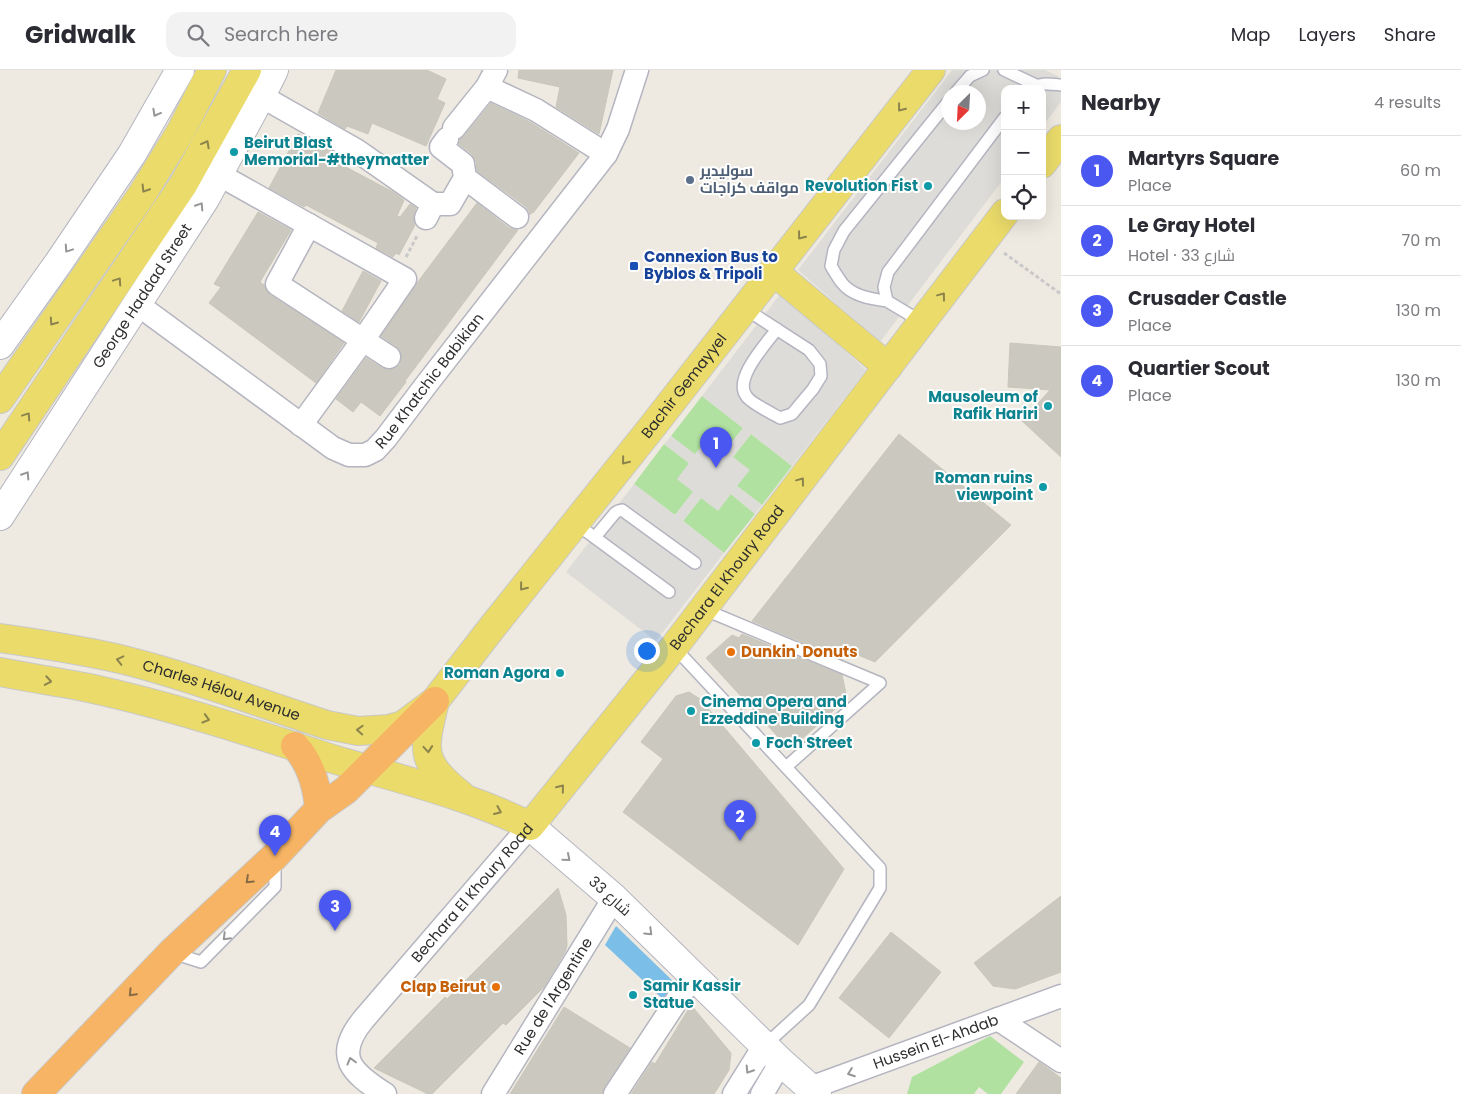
<!DOCTYPE html>
<meta charset="utf-8">
<style>
:root{--surface:#fff;--page:#f2f2f3;--text:#2b2b33;--muted:#7c7c81;--line:#e1e1e2;--accent:#4b57f1}
body{margin:0;font-family:Poppins,Cairo,sans-serif;background:var(--page);color:var(--text)}
.controls{position:absolute;right:15px;top:15px;display:grid;overflow:hidden;border-radius:10px;box-shadow:0 5px 20px #0002}
.controls button{width:45px;height:45px;display:grid;place-items:center;padding:0;border:0;border-bottom:1px solid var(--line);background:var(--surface);color:var(--text);font:25px sans-serif}
.compass{position:absolute;left:941px;top:15px;width:45px;height:45px;border-radius:50%;background:var(--surface);box-shadow:0 5px 20px #0002;rotate:204deg}
.you{position:absolute;left:646px;top:580px;width:18px;height:18px;margin:-12px;border:4px solid #fff;border-radius:50%;background:#1a73e8;box-shadow:0 0 0 8px #1a73e833}
.badge{display:grid;place-items:center;width:32px;height:32px;border-radius:50%;background:var(--accent);color:#fff;font-size:16px;font-weight:700}
.pin{position:absolute;translate:-50% -41px;filter:drop-shadow(0 1px 2px #0008)}
.pin::after{content:'';position:absolute;top:26px;width:18px;height:15px;background:inherit;clip-path:polygon(0 0,100% 0,50% 100%)}
.list{margin:0;padding:0;list-style:none}
h2{display:flex;justify-content:space-between;align-items:center;height:65px;margin:0;padding:0 20px;font-size:21px}
h2 small{font-size:16px;font-weight:400;color:var(--muted)}
.list li{display:grid;grid-template-columns:32px 1fr auto;gap:15px;align-items:center;box-sizing:border-box;height:70px;padding:0 20px;border-top:1px solid var(--line)}
.list b{display:block;font-size:19px;white-space:nowrap}
.list p{margin:0;font-size:16px;white-space:nowrap;color:var(--muted)}
.list em{font-size:16px;font-style:normal;color:var(--muted)}
.icon{flex:none;width:28px;height:28px;fill:none;stroke:currentColor;stroke-width:2;stroke-linecap:round;stroke-linejoin:round}
.map{position:relative;flex:none;width:1061px;height:1024px;overflow:hidden}
header{display:flex;align-items:center;gap:30px;box-sizing:border-box;height:70px;padding:0 25px;background:var(--surface);border-bottom:1px solid var(--line)}
header strong{font-size:24px}
nav{display:flex;gap:28px;margin-inline-start:auto;font-size:18px}
.search{width:350px;height:45px;background:var(--page);display:flex;align-items:center;gap:12px;box-sizing:border-box;padding:0 18px;border-radius:15px;color:var(--muted);font-size:19px}
main{display:flex}
aside{flex:1;background:var(--surface)}
.map>svg:first-child{display:block}
.green{fill:#b0e1a1}
.plaza{fill:#dedcd8;fill-rule:evenodd}
.water{fill:#7bbfe9}
.building{fill:#cac8bf;stroke:#cac6ba}
.lines{fill:none;stroke-linecap:round;stroke-linejoin:round}
.lane-casing{stroke:#b4b5c0;stroke-width:14}
.street-casing{stroke:#b4b5c0;stroke-width:25}
.secondary-casing{stroke:#b4b5c0;stroke-width:30}
.primary-casing{stroke:#c9c9c9;stroke-width:30}
.highway-casing{stroke:#c9c9c9;stroke-width:30}
.path{stroke:#c9c9c9;stroke-width:3;stroke-dasharray:4 2.5;stroke-linecap:butt}
.lane{stroke:#fff;stroke-width:11}
.street{stroke:#fff;stroke-width:22}
.secondary{stroke:#fff;stroke-width:28}
.primary{stroke:#eadb6a;stroke-width:28}
.highway{stroke:#f6b464;stroke-width:28}
.oneway{stroke:#8c844c}
.oneway2{stroke:#969696}
.oneway3{stroke:#886a46}
.culture-dot{fill:#0f9aa8;stroke:#fff;stroke-width:2}
.service-dot{fill:#5c6f8a;stroke:#fff;stroke-width:2}
.transit-dot{fill:#1a4fb4;stroke:#fff;stroke-width:2}
.food-dot{fill:#e8710a;stroke:#fff;stroke-width:2}
.labels{text-anchor:middle;stroke-width:4;stroke-linejoin:round;paint-order:stroke}
.culture-label{font-size:15px;font-weight:bold;fill:#0d838f;stroke:#fff;text-anchor:start}
.service-label{font-size:15px;font-weight:bold;fill:#4e5e75;stroke:#fff;text-anchor:start}
.transit-label{font-size:15px;font-weight:bold;fill:#164399;stroke:#fff;text-anchor:start}
.street-label{font-size:15px;fill:#2e2e2e;stroke:#fff}
.food-label{font-size:15px;font-weight:bold;fill:#c56008;stroke:#fff;text-anchor:start}
</style>
<header>
<strong>Gridwalk</strong>
<div class="search"><svg class="icon" aria-label="search" viewBox="0 0 24 24"><circle cx="10" cy="10" r="6"/><path d="M15 15l6 6"/></svg>Search here</div>
<nav><a>Map</a><a>Layers</a><a>Share</a></nav>
</header>
<main>
<div class="map">
<svg width="1061" height="1024" viewBox="0 0 1061 1024">
<rect width="100%" height="100%" fill="#eeeae1"/>
<!-- green -->
<path class="green" d="M 702,326 L 743,358 L 725,381 L 695,385 L 671,366 Z
M 751,364 L 792,396 L 762,435 L 737,416 L 733,387 Z
M 664,374 L 689,393 L 693,422 L 675,445 L 634,414 Z
M 731,424 L 755,444 L 724,483 L 683,451 L 701,428 Z
M 990,966 L 1024,992 L 1001,1024 L 988,1024 L 979,1017 L 974,1024 L 907,1024 L 912,1007 Z"/>
<!-- plaza -->
<path class="plaza" d="M 952,0 L 1045,0 L 1058,6 L 1061,24 L 1061,32 L 1042,57 L 1042,19 L 1005,19 L 1005,107 L 880,272 L 798,200 ZM 948,22 L 978,22 L 978,52 L 948,52 Z
M 781,223 L 866,300 L 792,396 L 751,364 L 733,387 L 750,400 L 737,416 L 762,435 L 755,444 L 731,424 L 718,441 L 701,428 L 683,451 L 724,483 L 656,571 L 566,502 L 634,414 L 675,445 L 693,422 L 677,409 L 689,393 L 664,374 L 671,366 L 695,384 L 708,369 L 725,381 L 743,358 L 702,326 Z"/>
<!-- water -->
<path class="water" d="M 616,856 L 677,915 L 667,933 L 605,875 Z"/>
<!-- building -->
<path class="building" d="M 336,0 L 427,0 L 446,9 L 437,29 L 445,33 L 426,76 L 372,53 L 368,64 L 347,56 L 345,59 L 318,43 Z
M 519,0 L 613,0 L 599,64 L 556,37 L 560,17 L 518,8 Z
M 491,33 L 530,52 L 579,83 L 533,143 L 532,142 L 530,145 L 529,141 L 525,136 L 477,101 L 476,91 L 472,84 L 459,74 L 460,69 L 464,66 Z
M 298,64 L 307,68 L 307,67 L 333,82 L 329,88 L 393,122 L 404,130 L 397,146 L 400,147 L 410,134 L 416,138 L 413,148 L 415,155 L 399,185 L 396,183 L 393,187 L 376,178 L 378,173 L 306,135 L 304,137 L 269,118 Z
M 477,133 L 509,158 L 515,160 L 518,160 L 405,311 L 406,312 L 380,346 L 361,332 L 353,342 L 336,329 L 366,288 L 382,298 L 388,300 L 394,299 L 400,295 L 402,288 L 400,281 L 396,276 L 381,266 L 417,213 Z
M 258,142 L 291,160 L 260,212 L 264,215 L 266,221 L 270,225 L 344,273 L 316,313 L 209,233 L 221,217 L 214,214 Z
M 363,201 L 381,211 L 359,252 L 342,241 Z
M 1010,273 L 1061,277 L 1061,387 L 1022,351 L 1050,320 L 1008,317 Z
M 899,364 L 1011,455 L 875,592 L 836,576 L 838,587 L 752,551 Z
M 742,564 L 842,605 L 847,628 L 790,680 L 706,588 L 732,565 L 739,568 Z
M 689,622 L 700,629 L 844,799 L 798,875 L 623,742 L 663,689 L 641,672 L 676,626 Z
M 558,818 L 566,845 L 567,876 L 565,882 L 544,917 L 506,955 L 503,953 L 432,1024 L 428,1024 L 374,998 L 445,927 L 447,929 Z
M 1061,826 L 1061,902 L 1015,919 L 993,916 L 974,893 Z
M 891,862 L 941,902 L 889,968 L 839,928 Z
M 691,935 L 731,983 L 729,1000 L 714,1024 L 631,1024 L 652,992 L 655,994 Z
M 564,937 L 630,978 L 604,1017 L 602,1024 L 510,1024 Z
M 1039,992 L 1061,1008 L 1061,1024 L 1016,1024 Z"/>
<g class="lines">
<!-- lane casing -->
<g class="lane-casing">
<path id="lane" d="M 1004,0 L 1036,15
M 1030,19 C 1040,12 1050,14 1061,15
M 956,22 L 970,6 L 983,0
M 887,231 C 871,229 852,226 842,213 C 838,208 834,201 831,196 L 834,180 L 844,161 L 948,32
M 744,238 L 809,280 L 820,294 L 821,306 L 813,319 L 792,344 L 780,348 C 773,344 751,333 747,327 C 732,310 766,274 777,259
M 922,252 L 887,231 L 884,217 L 888,202 L 1005,47
M 575,453 L 669,522
M 595,467 L 615,443 L 618,441 L 622,440 L 695,493
M 703,539 L 880,613 L 786,697
M 674,577 L 880,798 L 880,818 L 809,935 L 764,976
M 173,883 L 201,892 L 275,817 L 275,790"/>
</g>
<!-- street casing -->
<g class="street-casing">
<g id="street">
<path d="M 487,17 L 536,40 L 606,84"/>
<path d="M 261,26 L 356,80 L 433,134"/>
<path d="M 454,58 L 487,17 L 496,0"/>
<path d="M 218,104 L 405,209 L 363,270 L 301,355"/>
<path d="M 465,108 L 517,147"/>
<path d="M 426,148 L 433,134 L 450,134 L 465,108 L 463,94 L 441,77 L 447,69"/>
<path d="M 309,155 L 277,214 L 389,287"/>
<path id="s1" d="M 137,234 L 333,378 L 349,385 L 365,385 L 375,380 L 386,368 L 426,315 L 606,84 L 618,59 L 637,0"/>
<path d="M 998,949 L 1061,991"/>
<path id="s2" d="M 810,1018 L 1061,926"/>
<path id="s3" d="M 385,1024 C 352,1003 333,987 363,950 L 530,756"/>
<path id="s4" d="M 493,1024 L 614,828"/>
<path d="M 615,1024 L 693,906"/>
<path d="M 734,1024 L 764,976"/>
<path d="M 762,1024 L 781,992"/>
</g>
</g>
<!-- secondary casing -->
<g class="secondary-casing">
<g id="secondary">
<path d="M 0,275 L 59,192 L 132,84 L 180,0"/>
<path id="s5" d="M 0,446 L 205,129 L 261,26 L 274,0"/>
<path d="M 530,756 L 614,828 L 781,992 L 817,1024"/>
</g>
</g>
<!-- primary casing -->
<g class="primary-casing">
<g id="primary">
<path d="M 1042,94 L 1061,69"/>
<path d="M 773,201 L 888,297"/>
<path d="M 0,329 L 141,126 L 181,61 L 212,0"/>
<path d="M 0,386 L 183,115 L 247,0"/>
<path id="s6" d="M 0,568 C 41,574 83,580 124,590 C 192,607 259,633 327,655 L 358,661 L 389,659 L 403,655 L 435,631 L 494,555 L 652,357 L 931,0"/>
<path id="s7" d="M 0,602 C 30,608 60,612 89,618 C 172,636 253,663 333,689 C 399,709 468,725 530,756 L 674,577 L 1005,143"/>
<path d="M 435,631 C 423,681 419,691 461,725"/>
</g>
</g>
<!-- highway casing -->
<g class="highway-casing">
<path id="highway" d="M 295,676 C 311,694 317,715 319,739
M 36,1024 L 171,883 L 275,786 L 319,739 L 346,720 L 435,631"/>
</g>
<!-- path -->
<path class="path" d="M 1004,183 L 1061,224
M 406,187 L 417,166"/>
<!-- lane -->
<use href="#lane" class="lane"/>
<!-- street -->
<use href="#street" class="street"/>
<!-- secondary -->
<use href="#secondary" class="secondary"/>
<!-- primary -->
<use href="#primary" class="primary"/>
<!-- highway -->
<use href="#highway" class="highway"/>
</g>
<!-- one-way arrows -->
<defs><path id="oneway-chevron" d="M-2-3.5L2.5 0L-2 3.5" fill="none" stroke-width="1.6" stroke-linecap="round" stroke-linejoin="round" transform="scale(1.25)"/></defs>
<g class="oneway">
<use href="#oneway-chevron" transform="translate(901 38) rotate(128)"/>
<use href="#oneway-chevron" transform="translate(206 74) rotate(-61)"/>
<use href="#oneway-chevron" transform="translate(145 119) rotate(122)"/>
<use href="#oneway-chevron" transform="translate(801 166) rotate(128)"/>
<use href="#oneway-chevron" transform="translate(118 211) rotate(-56)"/>
<use href="#oneway-chevron" transform="translate(942 226) rotate(-53)"/>
<use href="#oneway-chevron" transform="translate(53 252) rotate(125)"/>
<use href="#oneway-chevron" transform="translate(27 346) rotate(-56)"/>
<use href="#oneway-chevron" transform="translate(625 391) rotate(129)"/>
<use href="#oneway-chevron" transform="translate(801 411) rotate(-53)"/>
<use href="#oneway-chevron" transform="translate(523 517) rotate(129)"/>
<use href="#oneway-chevron" transform="translate(120 590) rotate(-167)"/>
<use href="#oneway-chevron" transform="translate(48 611) rotate(10)"/>
<use href="#oneway-chevron" transform="translate(206 649) rotate(16)"/>
<use href="#oneway-chevron" transform="translate(360 660) rotate(-177)"/>
<use href="#oneway-chevron" transform="translate(428 679) rotate(85)"/>
<use href="#oneway-chevron" transform="translate(561 718) rotate(-51)"/>
<use href="#oneway-chevron" transform="translate(498 741) rotate(23)"/>
</g>
<g class="oneway2">
<use href="#oneway-chevron" transform="translate(156 43) rotate(119)"/>
<use href="#oneway-chevron" transform="translate(200 136) rotate(-57)"/>
<use href="#oneway-chevron" transform="translate(68 179) rotate(124)"/>
<use href="#oneway-chevron" transform="translate(26 405) rotate(-57)"/>
<use href="#oneway-chevron" transform="translate(567 788) rotate(41)"/>
<use href="#oneway-chevron" transform="translate(649 862) rotate(44)"/>
<use href="#oneway-chevron" transform="translate(226 867) rotate(135)"/>
<use href="#oneway-chevron" transform="translate(351 991) rotate(-105)"/>
<use href="#oneway-chevron" transform="translate(749 1000) rotate(122)"/>
<use href="#oneway-chevron" transform="translate(851 1003) rotate(160)"/>
</g>
<g class="oneway3">
<use href="#oneway-chevron" transform="translate(249 810) rotate(137)"/>
<use href="#oneway-chevron" transform="translate(132 923) rotate(134)"/>
</g>
<!-- markers -->
<g class="culture-dot">
<circle cx="234" cy="82" r="5"/>
<circle cx="928" cy="116" r="5"/>
<circle cx="1048" cy="336" r="5"/>
<circle cx="1043" cy="417" r="5"/>
<circle cx="560" cy="603" r="5"/>
<circle cx="691" cy="641" r="5"/>
<circle cx="756" cy="673" r="5"/>
<circle cx="633" cy="925" r="5"/>
</g>
<circle class="service-dot" cx="690" cy="110" r="5"/>
<rect class="transit-dot" x="629" y="191" width="10" height="10" rx="2.5"/>
<g class="food-dot">
<circle cx="731" cy="582" r="5"/>
<circle cx="496" cy="917" r="5"/>
</g>
<g class="labels">
<!-- culture labels -->
<g class="culture-label">
<text x="244" y="78">Beirut Blast<tspan x="244" dy="17">Memorial-#theymatter</tspan></text>
<text x="918" y="121" text-anchor="end">Revolution Fist</text>
<text x="1038" y="332" text-anchor="end">Mausoleum of<tspan x="1038" dy="17">Rafik Hariri</tspan></text>
<text x="1033" y="413" text-anchor="end">Roman ruins<tspan x="1033" dy="17">viewpoint</tspan></text>
<text x="550" y="608" text-anchor="end">Roman Agora</text>
<text x="701" y="637">Cinema Opera and<tspan x="701" dy="17">Ezzeddine Building</tspan></text>
<text x="766" y="678">Foch Street</text>
<text x="643" y="921">Samir Kassir<tspan x="643" dy="17">Statue</tspan></text>
</g>
<!-- service labels -->
<g class="service-label">
<text x="700" y="106">سوليدير<tspan x="700" dy="17">مواقف كراجات</tspan></text>
</g>
<!-- transit labels -->
<g class="transit-label">
<text x="644" y="192">Connexion Bus to<tspan x="644" dy="17">Byblos &amp; Tripoli</tspan></text>
</g>
<!-- street labels -->
<g class="street-label">
<text dy="5" stroke="none"><textPath href="#s5" startOffset="262">George Haddad Street</textPath></text>
<text dy="5" stroke="none"><textPath href="#s1" startOffset="376">Rue Khatchic Babikian</textPath></text>
<text dy="5" stroke="none"><textPath href="#s6" startOffset="858">Bachir Gemayyel</textPath></text>
<text dy="5" stroke="none"><textPath href="#s7" startOffset="870">Bechara El Khoury Road</textPath></text>
<text dy="5" stroke="none"><textPath href="#s6" startOffset="228">Charles Hélou Avenue</textPath></text>
<text dy="5" stroke="none"><textPath href="#s3" startOffset="262">Bechara El Khoury Road</textPath></text>
<text transform="translate(610 826) rotate(42)" y="5">شارع 33</text>
<text dy="5" stroke="none"><textPath href="#s4" startOffset="115">Rue de l'Argentine</textPath></text>
<text dy="5" stroke="none"><textPath href="#s2" startOffset="134">Hussein El-Ahdab</textPath></text>
</g>
<!-- food labels -->
<g class="food-label">
<text x="741" y="587">Dunkin' Donuts</text>
<text x="486" y="922" text-anchor="end">Clap Beirut</text>
</g>
</g>
</svg>
<div class="controls">
<button>+</button>
<button>−</button>
<button><svg class="icon" aria-label="locate" viewBox="0 0 24 24"><circle cx="12" cy="12" r="6"/><path d="M12 2v4M12 18v4M2 12h4M18 12h4"/></svg></button>
</div>
<svg class="compass" viewBox="-18 -18 36 36"><path d="M0-13l5 13h-10z" fill="#e53935"/><path d="M0 13l5-13h-10z" fill="#7c7c81"/></svg>
<div class="you"></div>
<div class="pin badge" style="left:716px;top:398px">1</div>
<div class="pin badge" style="left:740px;top:771px">2</div>
<div class="pin badge" style="left:335px;top:861px">3</div>
<div class="pin badge" style="left:275px;top:786px">4</div>
</div>
<aside>
<h2>Nearby<small>4 results</small></h2>
<ul class="list">
<li><span class="badge">1</span><div><b>Martyrs Square</b><p>Place</p></div><em>60 m</em></li>
<li><span class="badge">2</span><div><b>Le Gray Hotel</b><p>Hotel · شارع 33</p></div><em>70 m</em></li>
<li><span class="badge">3</span><div><b>Crusader Castle</b><p>Place</p></div><em>130 m</em></li>
<li><span class="badge">4</span><div><b>Quartier Scout</b><p>Place</p></div><em>130 m</em></li>
</ul>
</aside>
</main>
